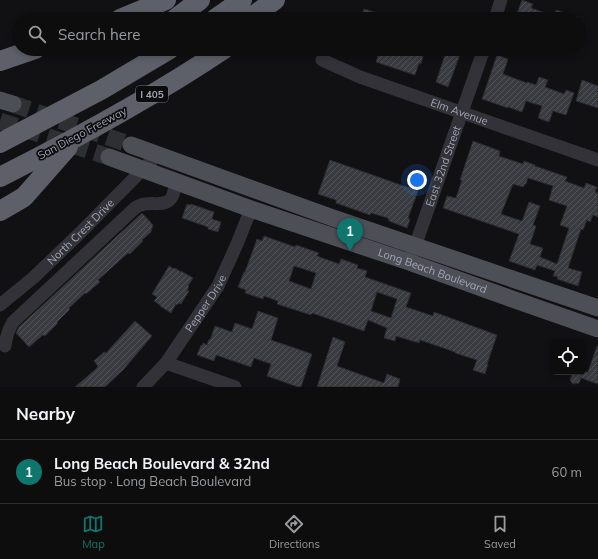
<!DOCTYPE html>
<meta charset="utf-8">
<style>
:root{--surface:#0d0d0e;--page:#1b1b1c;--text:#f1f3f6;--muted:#9a9c9e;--line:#2d2d2e;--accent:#0f766e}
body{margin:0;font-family:Mulish,sans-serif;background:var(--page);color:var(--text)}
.controls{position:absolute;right:12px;bottom:12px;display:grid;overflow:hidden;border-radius:6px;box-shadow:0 2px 6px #0003}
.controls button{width:36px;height:36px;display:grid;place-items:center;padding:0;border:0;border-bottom:1px solid var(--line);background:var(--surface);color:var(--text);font:20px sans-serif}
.you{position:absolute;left:417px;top:180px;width:14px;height:14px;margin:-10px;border:3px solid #fff;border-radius:50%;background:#1a73e8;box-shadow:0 0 0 6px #1a73e833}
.badge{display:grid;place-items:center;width:26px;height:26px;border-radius:50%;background:var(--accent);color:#fff;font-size:13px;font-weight:700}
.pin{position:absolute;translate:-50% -33px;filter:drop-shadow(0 1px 2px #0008)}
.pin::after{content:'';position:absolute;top:21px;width:14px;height:12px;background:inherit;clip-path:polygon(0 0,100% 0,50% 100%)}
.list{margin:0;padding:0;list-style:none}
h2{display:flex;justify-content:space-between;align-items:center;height:52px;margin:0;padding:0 16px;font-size:17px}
h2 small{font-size:13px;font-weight:400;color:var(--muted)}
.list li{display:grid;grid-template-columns:26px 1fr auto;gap:12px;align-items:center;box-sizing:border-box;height:64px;padding:0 16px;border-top:1px solid var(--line)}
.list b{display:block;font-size:15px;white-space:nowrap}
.list p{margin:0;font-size:13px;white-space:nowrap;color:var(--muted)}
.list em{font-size:13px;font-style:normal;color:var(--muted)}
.icon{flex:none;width:22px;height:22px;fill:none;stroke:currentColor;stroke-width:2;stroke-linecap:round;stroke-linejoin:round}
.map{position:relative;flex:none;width:598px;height:387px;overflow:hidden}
.search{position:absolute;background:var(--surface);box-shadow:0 2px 6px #0003;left:12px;right:12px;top:12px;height:44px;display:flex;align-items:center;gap:10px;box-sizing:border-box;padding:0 14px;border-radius:22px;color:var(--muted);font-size:15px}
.sheet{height:116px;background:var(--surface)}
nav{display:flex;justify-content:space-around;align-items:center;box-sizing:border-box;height:56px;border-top:1px solid var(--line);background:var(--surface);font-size:11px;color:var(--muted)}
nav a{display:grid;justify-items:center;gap:2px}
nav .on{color:var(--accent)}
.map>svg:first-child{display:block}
.building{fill:url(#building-hatch);stroke:#2b2b2f;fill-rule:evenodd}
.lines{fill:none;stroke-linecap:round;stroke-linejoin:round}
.major-tunnel{stroke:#2e2f33;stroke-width:17;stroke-dasharray:17 8;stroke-linecap:butt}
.minor{stroke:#323238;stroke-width:13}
.major{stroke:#4d4f57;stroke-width:17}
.highway{stroke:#5d6069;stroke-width:20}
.labels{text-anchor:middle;stroke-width:3.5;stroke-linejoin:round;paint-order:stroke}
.shield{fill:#0c0c0e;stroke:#747882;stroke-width:1}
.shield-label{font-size:10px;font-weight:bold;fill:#a1a6b4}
.street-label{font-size:11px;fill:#a1a6b4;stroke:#0c0c0e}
</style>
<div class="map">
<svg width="598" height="387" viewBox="0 0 598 387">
<defs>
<pattern id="building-hatch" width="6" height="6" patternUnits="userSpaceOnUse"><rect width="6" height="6" fill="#3a3b40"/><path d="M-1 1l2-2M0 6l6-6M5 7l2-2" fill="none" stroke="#535459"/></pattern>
</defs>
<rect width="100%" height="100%" fill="#111113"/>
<!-- building -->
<path class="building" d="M 522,0 L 533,4 L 531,8 L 554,16 L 556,10 L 578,17 L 578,19 L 515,19 Z
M 364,9 L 391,17 L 391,19 L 360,19 Z
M 380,49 L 425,49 L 421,64 L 419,63 L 415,75 L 376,62 Z
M 447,49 L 462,49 L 448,87 L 436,82 Z
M 497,55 L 508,59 L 503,74 L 527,83 L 527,82 L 536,85 L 539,77 L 548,80 L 545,87 L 564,94 L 566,90 L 574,93 L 566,115 L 553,111 L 549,122 L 538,118 L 542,106 L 526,101 L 522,112 L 508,107 L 508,108 L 482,99 Z
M 582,80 L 598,86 L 598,108 L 576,101 Z
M 473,141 L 500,151 L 499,156 L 523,164 L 524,161 L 535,165 L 535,166 L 567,177 L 565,181 L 584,188 L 586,183 L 597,187 L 595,192 L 598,193 L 598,217 L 593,215 L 590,222 L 587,220 L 583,230 L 581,229 L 568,268 L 582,272 L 578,286 L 557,279 L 558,277 L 553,276 L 555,271 L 537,265 L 535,270 L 509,261 L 519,234 L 443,208 L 447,196 L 456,198 L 462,180 L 460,180 ZM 528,178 L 553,186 L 549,200 L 567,206 L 560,225 L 569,228 L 557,264 L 540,257 L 543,248 L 530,244 L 536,226 L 533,225 L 540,206 L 529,202 L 522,221 L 501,214 L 513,184 L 523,187 L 525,184 L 526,184 Z
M 330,160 L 418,191 L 408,218 L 410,219 L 407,228 L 389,221 L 388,218 L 371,213 L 370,215 L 336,203 L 336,200 L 318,194 Z
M 187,204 L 191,205 L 191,204 L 214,212 L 212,219 L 221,222 L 218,232 L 208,229 L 208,227 L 182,218 Z
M 142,213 L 153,225 L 151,232 L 142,240 L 143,241 L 130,254 L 128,253 L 98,280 L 100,282 L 86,294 L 85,293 L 69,308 L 70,309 L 57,322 L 58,323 L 45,336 L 43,335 L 29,347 L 16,333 L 19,327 Z
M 264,236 L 295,247 L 296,245 L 319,253 L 317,256 L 339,264 L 341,259 L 358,265 L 357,268 L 367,271 L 365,277 L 411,293 L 406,307 L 433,316 L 434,312 L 497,335 L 487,364 L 488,364 L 485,374 L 473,370 L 477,360 L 455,353 L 455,352 L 420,340 L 419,343 L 396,336 L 395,341 L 384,338 L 387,328 L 368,320 L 364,331 L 312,313 L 311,315 L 277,304 L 278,301 L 264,296 L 263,299 L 245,293 L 246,290 L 238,287 L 244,272 L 245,272 L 257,239 L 262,241 ZM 294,266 L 316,273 L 311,289 L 289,281 ZM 377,292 L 397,299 L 391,318 L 371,311 Z
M 169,266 L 174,269 L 175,268 L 181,272 L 181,271 L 193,278 L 188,286 L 189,287 L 187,290 L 189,291 L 181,304 L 179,303 L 177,305 L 176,304 L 171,313 L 160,306 L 160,305 L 154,301 L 157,297 L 152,294 Z
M 258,311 L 278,318 L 271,340 L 312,354 L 301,387 L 298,387 L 267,376 L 271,364 L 254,358 L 251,367 L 216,355 L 214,361 L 197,355 L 201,345 L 202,346 L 203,343 L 207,345 L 209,339 L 210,340 L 215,326 L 232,332 L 235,323 L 252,329 Z
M 135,321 L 152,336 L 124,369 L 105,387 L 75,387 L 97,368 L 97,367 L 98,366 L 94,361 L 104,352 L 106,353 Z
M 333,337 L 345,342 L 337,366 L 384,383 L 387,374 L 400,379 L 398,387 L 317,387 Z
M 597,346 L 598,346 L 598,384 L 581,378 L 579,383 L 573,384 L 572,383 L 570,380 L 572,375 L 567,373 L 568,372 L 588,372 Z"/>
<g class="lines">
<!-- major-tunnel -->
<path class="major-tunnel" d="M 13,104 L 131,145
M 0,121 L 109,157"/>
<!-- minor -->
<g class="minor">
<path d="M 495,19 L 501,0"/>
<path id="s1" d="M 322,60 L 360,77 L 598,160"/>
<path id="s2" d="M 412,255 L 484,49"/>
<path id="s3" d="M 0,305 L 33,278 L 80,233 L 158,154"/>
<path d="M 5,346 C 6,336 8,330 13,322 L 135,208 C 137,207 139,205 141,205 C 150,201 166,208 172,197 C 174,193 175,187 177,182"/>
<path d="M 166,363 L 235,387"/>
<path id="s4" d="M 143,387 L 166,363 L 218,286 L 237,244 L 251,209"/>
</g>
<!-- major -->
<g class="major">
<path d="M 0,100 L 13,104"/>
<path d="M 131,145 L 333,218 L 598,308"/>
<path id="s5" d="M 109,157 L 251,209 L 409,262 L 515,300 L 598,329"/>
</g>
<!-- highway -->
<path class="highway" d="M 120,19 L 166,0
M 175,19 L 200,0
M 215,19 L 242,0
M 249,19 L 275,0
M 0,61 L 35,49
M 0,143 L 101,90 L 170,49
M 0,177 C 77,138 153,97 224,49
M 0,211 L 24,197 L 68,147"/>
</g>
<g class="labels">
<!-- shield labels -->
<rect class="shield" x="136" y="86" width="32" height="16" rx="3"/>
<g class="shield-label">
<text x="152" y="98">I 405</text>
</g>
<!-- street labels -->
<g class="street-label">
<text dy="4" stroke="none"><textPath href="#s1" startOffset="147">Elm Avenue</textPath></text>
<text transform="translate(82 133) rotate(-28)" y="4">San Diego Freeway</text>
<text dy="4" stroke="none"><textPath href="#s2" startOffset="94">East 32nd Street</textPath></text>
<text dy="4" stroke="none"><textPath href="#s3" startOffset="109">North Crest Drive</textPath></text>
<text dy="4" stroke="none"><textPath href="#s5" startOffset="343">Long Beach Boulevard</textPath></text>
<text dy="4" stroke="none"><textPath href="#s4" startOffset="105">Pepper Drive</textPath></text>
</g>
</g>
</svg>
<div class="controls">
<button><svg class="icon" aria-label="locate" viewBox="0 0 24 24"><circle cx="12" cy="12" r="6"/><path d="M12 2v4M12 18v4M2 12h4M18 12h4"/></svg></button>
</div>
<div class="you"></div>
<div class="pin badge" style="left:350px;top:251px">1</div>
<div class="search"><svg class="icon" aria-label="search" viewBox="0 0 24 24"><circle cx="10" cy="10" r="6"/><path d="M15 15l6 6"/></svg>Search here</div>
</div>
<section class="sheet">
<h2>Nearby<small></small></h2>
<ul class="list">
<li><span class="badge">1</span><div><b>Long Beach Boulevard &amp; 32nd</b><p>Bus stop · Long Beach Boulevard</p></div><em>60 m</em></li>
</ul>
</section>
<nav>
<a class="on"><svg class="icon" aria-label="map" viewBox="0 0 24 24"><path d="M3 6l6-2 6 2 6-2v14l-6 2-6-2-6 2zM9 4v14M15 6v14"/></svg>Map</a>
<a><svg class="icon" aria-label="directions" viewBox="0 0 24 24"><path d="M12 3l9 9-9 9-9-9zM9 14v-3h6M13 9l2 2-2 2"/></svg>Directions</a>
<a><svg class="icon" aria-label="saved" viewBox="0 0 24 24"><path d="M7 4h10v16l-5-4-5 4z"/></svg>Saved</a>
</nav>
